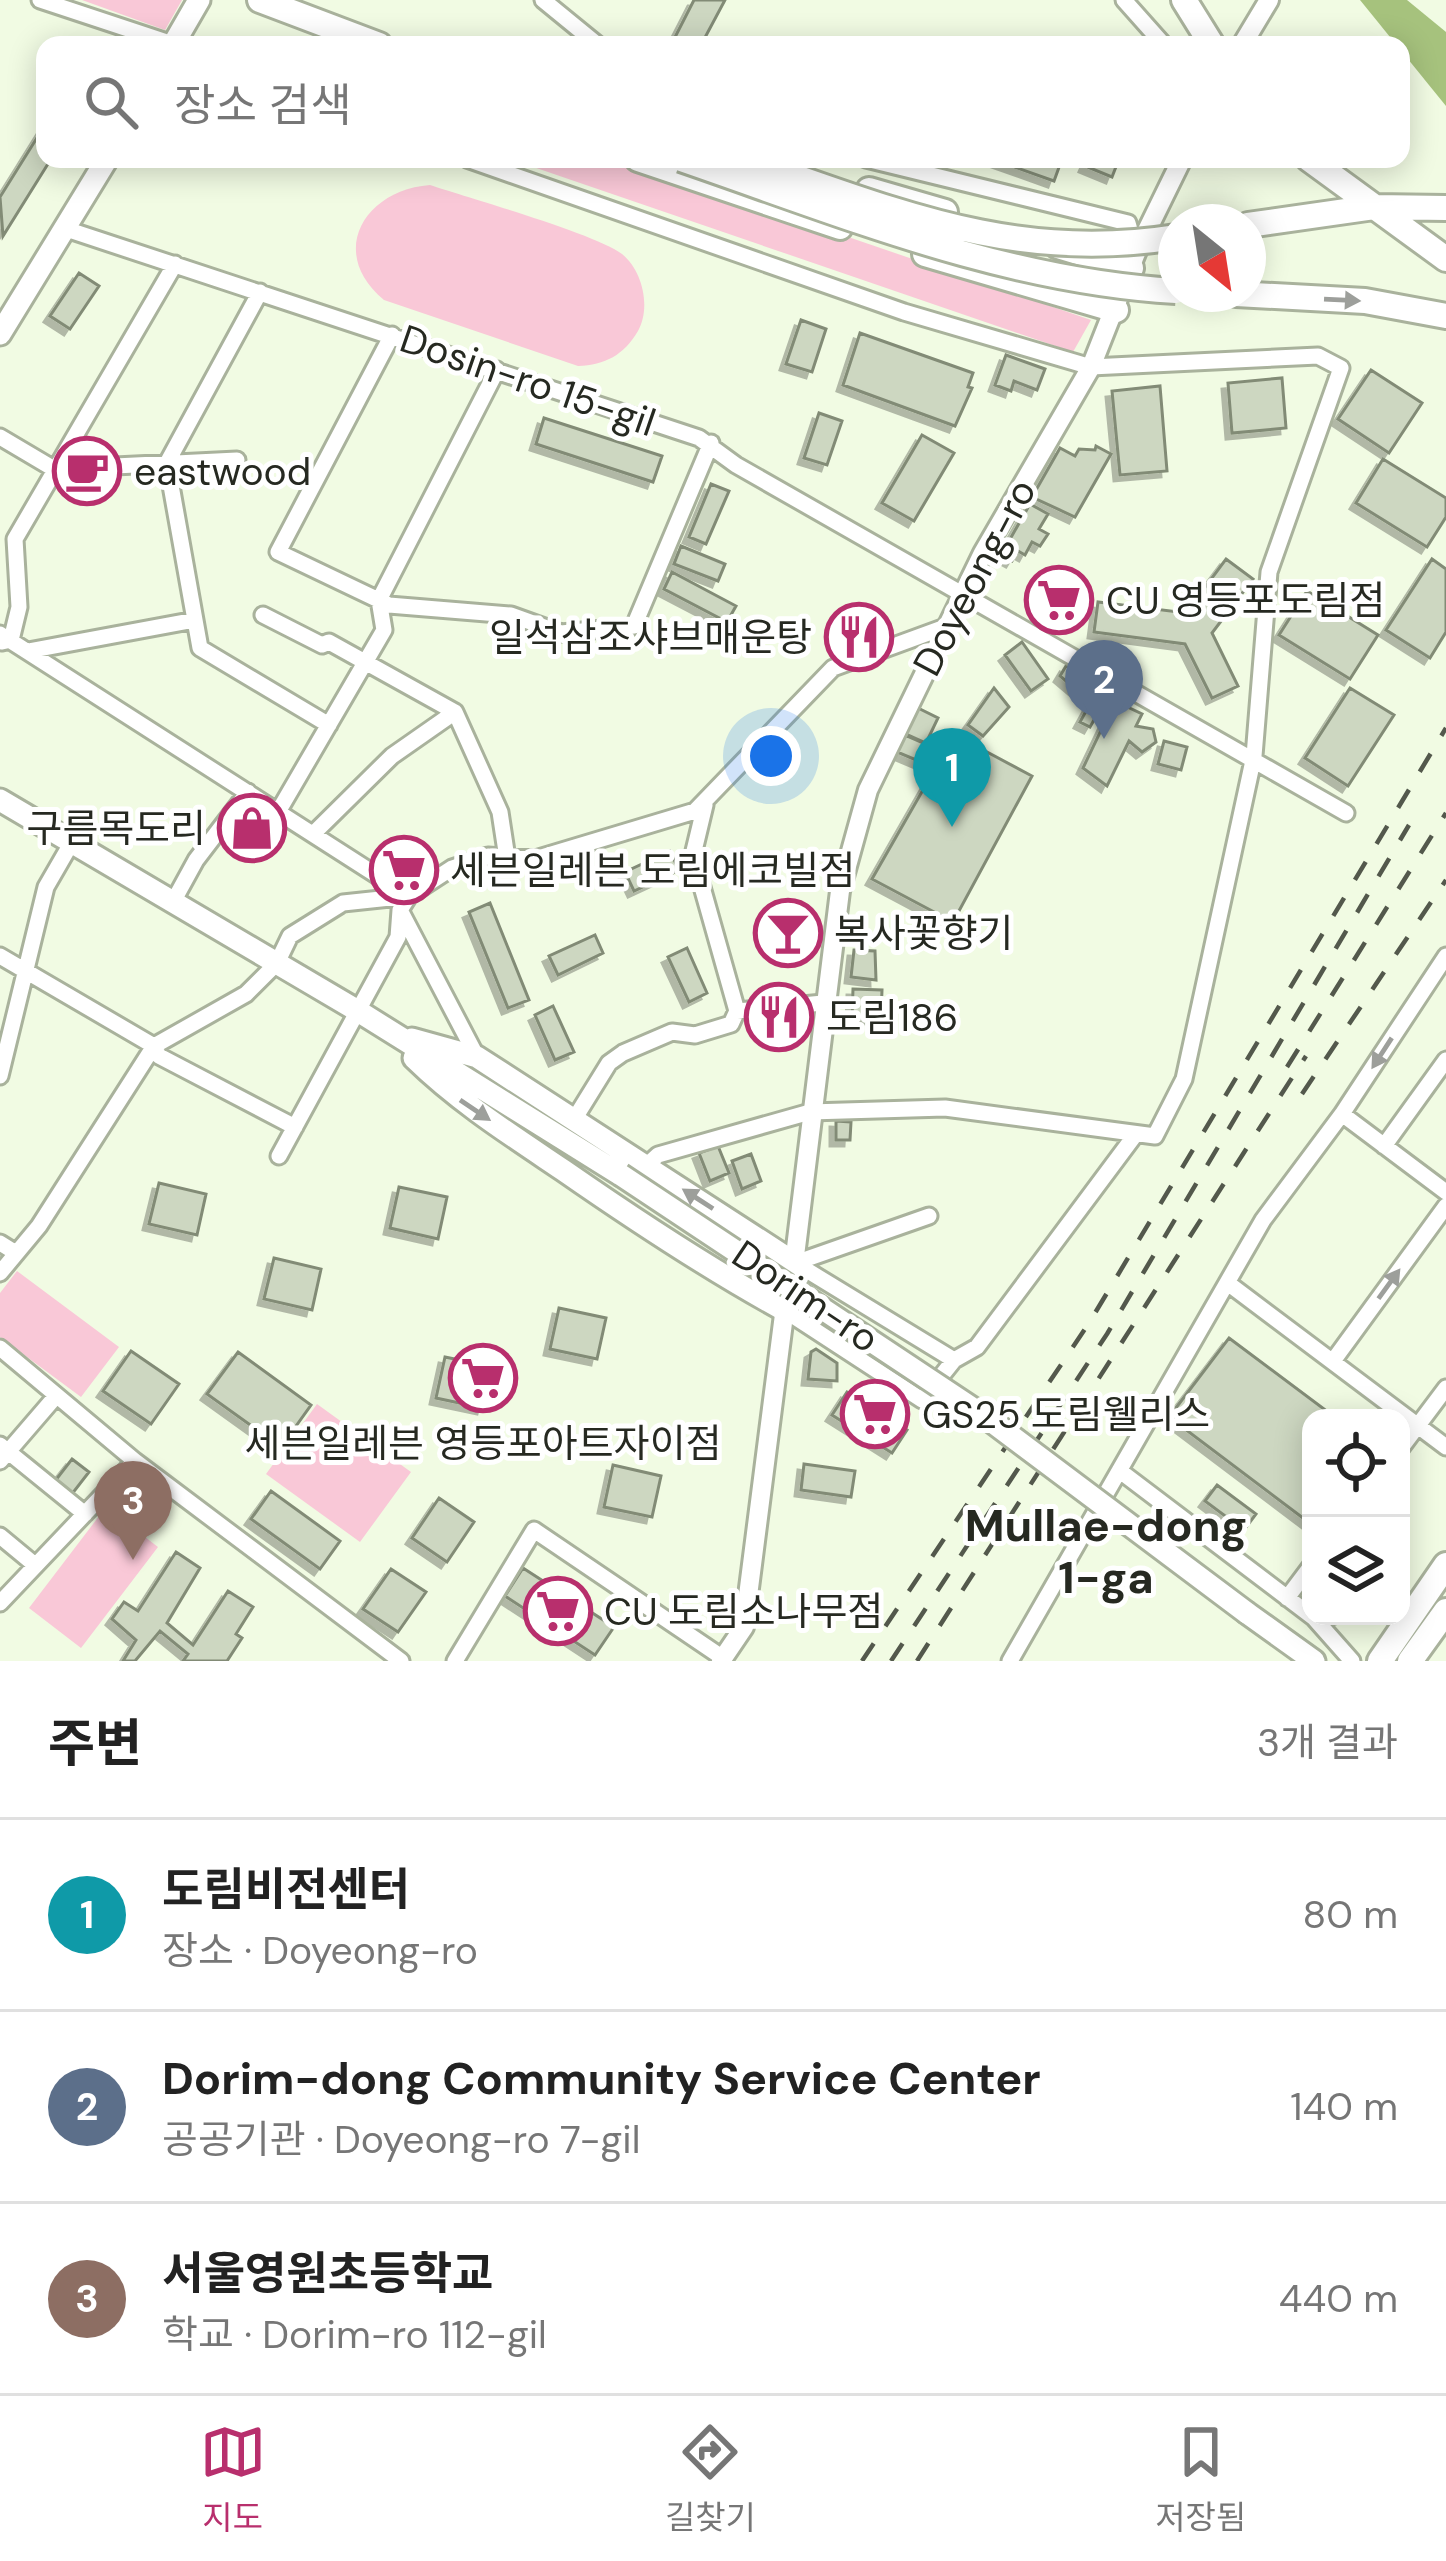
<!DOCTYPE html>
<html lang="ko">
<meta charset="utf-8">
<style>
:root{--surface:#fff;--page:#f6f6f6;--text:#222;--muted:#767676;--line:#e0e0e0;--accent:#b82f6d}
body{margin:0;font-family:"DM Sans","Noto Sans KR",sans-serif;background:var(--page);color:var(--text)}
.controls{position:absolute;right:36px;bottom:36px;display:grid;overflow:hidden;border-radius:24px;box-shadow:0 6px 30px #0003}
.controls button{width:108px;height:108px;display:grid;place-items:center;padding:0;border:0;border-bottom:3px solid var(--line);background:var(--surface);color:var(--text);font:60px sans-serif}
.compass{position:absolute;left:1158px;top:204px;width:108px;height:108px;border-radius:50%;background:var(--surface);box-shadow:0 6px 30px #0003;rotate:150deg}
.you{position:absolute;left:771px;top:756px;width:42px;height:42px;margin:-30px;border:9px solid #fff;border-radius:50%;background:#1a73e8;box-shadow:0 0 0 18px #1a73e833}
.badge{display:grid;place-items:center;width:78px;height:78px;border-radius:50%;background:var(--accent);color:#fff;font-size:39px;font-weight:700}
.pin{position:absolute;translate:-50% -99px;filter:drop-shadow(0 3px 6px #0008)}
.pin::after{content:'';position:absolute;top:63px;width:42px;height:36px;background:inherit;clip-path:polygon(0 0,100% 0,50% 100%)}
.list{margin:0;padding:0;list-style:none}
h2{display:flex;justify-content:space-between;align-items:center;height:156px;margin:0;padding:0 48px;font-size:51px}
h2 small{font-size:39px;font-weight:400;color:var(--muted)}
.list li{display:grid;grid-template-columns:78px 1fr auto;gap:36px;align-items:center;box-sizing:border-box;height:192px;padding:0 48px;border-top:3px solid var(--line)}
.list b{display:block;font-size:45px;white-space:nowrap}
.list p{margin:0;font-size:39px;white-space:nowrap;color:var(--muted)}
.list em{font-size:39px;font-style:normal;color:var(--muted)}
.icon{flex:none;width:66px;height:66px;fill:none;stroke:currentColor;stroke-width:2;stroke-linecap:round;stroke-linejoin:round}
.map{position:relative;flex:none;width:1446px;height:1661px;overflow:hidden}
.search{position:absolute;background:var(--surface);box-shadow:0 6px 30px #0003;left:36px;right:36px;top:36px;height:132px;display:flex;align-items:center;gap:30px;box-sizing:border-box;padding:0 42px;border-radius:24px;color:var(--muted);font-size:45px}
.sheet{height:732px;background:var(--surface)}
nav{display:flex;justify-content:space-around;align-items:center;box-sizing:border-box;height:168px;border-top:3px solid var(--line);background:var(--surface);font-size:33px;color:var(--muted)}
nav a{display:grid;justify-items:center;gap:6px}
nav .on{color:var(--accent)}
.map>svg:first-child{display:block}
.green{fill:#f9c8d7}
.water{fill:#a6c27d}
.building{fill:#cdd7c1;stroke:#828b76;stroke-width:3;filter:url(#shadow)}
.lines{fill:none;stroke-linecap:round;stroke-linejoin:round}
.minor-casing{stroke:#a9b29c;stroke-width:21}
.tertiary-casing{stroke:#a9b29c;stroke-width:24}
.secondary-casing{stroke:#a9b29c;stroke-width:27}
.primary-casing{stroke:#a9b29c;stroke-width:30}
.minor{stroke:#fff;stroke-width:15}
.tertiary{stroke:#fff;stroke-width:18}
.secondary{stroke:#fff;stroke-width:21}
.primary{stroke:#fff;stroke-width:24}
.rail{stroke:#53584c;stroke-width:4.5;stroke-dasharray:21 21;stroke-linecap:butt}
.secondary-bridge-casing{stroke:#a9b29c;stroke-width:27;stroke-linecap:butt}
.primary-bridge-casing{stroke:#a9b29c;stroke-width:30;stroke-linecap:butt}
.secondary-bridge{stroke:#fff;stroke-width:21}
.primary-bridge{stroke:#fff;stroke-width:24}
.oneway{fill:#9d9f9b}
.labels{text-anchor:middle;stroke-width:10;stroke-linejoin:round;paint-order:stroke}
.street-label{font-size:39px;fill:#262921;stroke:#fff}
.poi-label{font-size:39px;fill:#262921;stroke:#fff;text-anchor:start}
.quarter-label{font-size:45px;font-weight:bold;fill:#262921;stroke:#fff}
</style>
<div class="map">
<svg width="1446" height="1661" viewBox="0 0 1446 1661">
<defs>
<filter id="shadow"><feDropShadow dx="-6" dy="6" stdDeviation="0" flood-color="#0004"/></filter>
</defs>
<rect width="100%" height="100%" fill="#f1fbe3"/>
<!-- green -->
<path class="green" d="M 82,0 L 182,0 L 165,30 Z
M 510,159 L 620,159 L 1091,320 L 1073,352 Z
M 430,185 C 469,198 596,234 622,254 C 643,271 651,308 638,331 C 624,355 605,365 578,366 L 384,300 C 327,253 364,190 430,185 Z
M 17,1271 L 119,1347 L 81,1397 L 0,1337 L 0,1293 Z
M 317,1404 L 411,1472 L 360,1542 L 266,1474 Z
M 106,1507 L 158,1547 L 81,1648 L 29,1608 Z"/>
<!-- water -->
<path class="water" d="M 1360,0 L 1407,0 L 1446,32 L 1446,106 Z"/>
<!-- building -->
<path class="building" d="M 694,0 L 725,0 L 701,45 L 671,45 Z
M 45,125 L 45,159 L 51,159 L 3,236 L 0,197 Z
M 992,159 L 1062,159 L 1054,181 Z
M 1088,159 L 1119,159 L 1112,177 L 1085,166 Z
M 79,273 L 99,286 L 70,329 L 50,316 Z
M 801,320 L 826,329 L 812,372 L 786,364 Z
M 860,333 L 973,373 L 968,387 L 972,388 L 955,426 L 843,385 Z
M 1006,355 L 1045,369 L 1037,390 L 1014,381 L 1011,391 L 995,385 Z
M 1371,370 L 1422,403 L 1389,453 L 1338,419 Z
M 1282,378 L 1286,428 L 1232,433 L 1228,383 Z
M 1160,386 L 1167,471 L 1120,475 L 1112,391 Z
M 819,413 L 842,421 L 827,465 L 804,458 Z
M 544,418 L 662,456 L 653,482 L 536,444 Z
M 922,435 L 954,453 L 914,521 L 882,503 Z
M 1096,446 L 1111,454 L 1075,517 L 1032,497 L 1060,448 L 1075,456 L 1079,449 L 1095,450 Z
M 1383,459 L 1446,498 L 1446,517 L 1427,547 L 1356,503 Z
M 711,484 L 729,491 L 706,544 L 689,537 Z
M 1030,504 L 1048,514 L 1039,529 L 1048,534 L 1040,546 L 1032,542 L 1025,555 L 1018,551 L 1012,561 L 1001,555 Z
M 681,546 L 725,564 L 718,581 L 674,564 Z
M 1226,559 L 1253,579 L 1212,633 L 1238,686 L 1212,698 L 1185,644 L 1094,632 L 1098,602 L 1186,613 Z
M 1432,559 L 1446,569 L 1446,632 L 1430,658 L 1386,630 Z
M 672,572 L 736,606 L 727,622 L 664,589 Z
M 1307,591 L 1378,635 L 1350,679 L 1279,635 Z
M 1022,642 L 1048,679 L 1031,691 L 1005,655 Z
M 1066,666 L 1111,690 L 1090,727 L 1080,722 L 1091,702 L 1060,676 Z
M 994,688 L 1009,707 L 983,736 L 968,725 Z
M 1350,688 L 1394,715 L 1348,786 L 1305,758 Z
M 1115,701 L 1142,714 L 1136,726 L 1153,729 L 1156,742 L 1142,752 L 1129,741 L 1107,786 L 1083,768 Z
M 918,708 L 938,718 L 926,743 L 906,734 Z
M 905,735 L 935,748 L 928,765 L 897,752 Z
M 951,741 L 983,759 L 987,752 L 1032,776 L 953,922 L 872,879 Z
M 1164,741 L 1187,747 L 1181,770 L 1158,764 Z
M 670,851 L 679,870 L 634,891 L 625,872 Z
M 490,903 L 529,1000 L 508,1008 L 469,912 Z
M 595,935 L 603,953 L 558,975 L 549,956 Z
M 687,948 L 707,993 L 689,1002 L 668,957 Z
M 854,950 L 875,951 L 876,980 L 851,977 Z
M 853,989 L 882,990 L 881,1018 L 852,1018 Z
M 553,1006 L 574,1052 L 555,1060 L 535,1015 Z
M 836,1121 L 851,1122 L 850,1140 L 836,1140 Z
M 718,1146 L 729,1173 L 710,1181 L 699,1153 Z
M 751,1154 L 761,1181 L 742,1189 L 732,1161 Z
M 159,1183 L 206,1194 L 197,1235 L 149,1224 Z
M 399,1187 L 447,1197 L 438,1239 L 390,1228 Z
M 274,1258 L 321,1269 L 312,1310 L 264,1299 Z
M 559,1308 L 606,1318 L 597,1359 L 550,1349 Z
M 1229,1338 L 1336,1418 L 1311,1418 L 1307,1521 L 1169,1417 Z
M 816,1349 L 837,1363 L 837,1381 L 808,1379 L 811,1352 Z
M 131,1351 L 179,1384 L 151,1424 L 103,1391 Z
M 238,1352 L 311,1405 L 281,1447 L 207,1394 Z
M 445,1357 L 493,1367 L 483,1408 L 436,1398 Z
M 847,1392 L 907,1430 L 892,1453 L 832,1415 Z
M 72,1459 L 89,1472 L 72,1494 L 55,1481 Z
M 804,1464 L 855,1471 L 851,1497 L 801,1490 Z
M 613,1465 L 661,1476 L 652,1517 L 604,1507 Z
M 1217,1485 L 1256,1514 L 1244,1530 L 1205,1501 Z
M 271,1491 L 340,1541 L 320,1569 L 251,1519 Z
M 439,1498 L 474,1522 L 447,1562 L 412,1538 Z
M 176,1552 L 200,1568 L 167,1623 L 193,1645 L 228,1591 L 253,1607 L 236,1634 L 242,1638 L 227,1661 L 183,1661 L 188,1654 L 160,1631 L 135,1661 L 123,1661 L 136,1640 L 112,1619 L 124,1602 L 138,1611 Z
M 523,1568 L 614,1627 L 595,1655 L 505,1596 Z
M 391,1569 L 426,1592 L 398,1632 L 363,1609 Z"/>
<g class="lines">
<!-- minor casing -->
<g class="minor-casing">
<path id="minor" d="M 40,0 L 173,44
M 543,0 L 598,45
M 1124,0 L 1164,45
M 467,159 L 904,312 L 1091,367 L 1318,356 L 1341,368 L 1269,572 L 1254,756 L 1184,1079 L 1155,1136 L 945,1108 L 810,1112 L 658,1155 L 647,1165
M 866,159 L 1128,223 L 1134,244
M 66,229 L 699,438 L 736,465 L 1346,813
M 260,292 L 167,463 L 200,648 L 329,725
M 392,335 L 278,552 L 389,605 L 511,615 L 561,633 L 634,626 L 711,443
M 0,437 L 54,469 L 237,460
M 263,615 L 322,645 L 329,642 L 455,712 L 500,812 L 507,858
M 0,634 L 409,896
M 2,642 L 11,640 L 19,607 L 15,539 L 175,264
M 28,651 L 195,620
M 278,812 L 384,630 L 379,600 L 497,370
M 313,834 L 392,756 L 455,712
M 173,902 L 196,860 L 248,792
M 400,910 L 477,1057
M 0,956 L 154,1046 L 159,1056 L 295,1127
M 737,1011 L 823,1003
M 0,1076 L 46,887 L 72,842
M 1342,1114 L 1446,1192
M 575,1118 L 609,1063 L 623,1053 L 672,1032 L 695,1035 L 731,1024 L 737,1011 L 693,855 L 705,805
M 1384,1146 L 1446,1060
M 279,1156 L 398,937 L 400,910 L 409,896 L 452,868 L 488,856 L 535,859 L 695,811 L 833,668 L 945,627
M 0,1243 L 16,1253
M 795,1263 L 929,1216
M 0,1273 L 39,1226 L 154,1046 L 246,994 L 277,963 L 290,936 L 343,903 L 409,896
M 1229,1284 L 1446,1447
M 784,1310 L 922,1400 L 954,1360 L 795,1263
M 0,1348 L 135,1461 L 401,1661
M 954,1360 L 977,1347 L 1135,1135
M 1333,1361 L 1446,1206
M 0,1445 L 85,1514
M 1401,1448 L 1446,1388
M 0,1461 L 56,1396
M 1120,1471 L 1314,1618 L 1332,1616
M 0,1536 L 35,1565
M 1287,1598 L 1311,1566
M 0,1603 L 135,1461
M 1314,1618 L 1352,1661
M 455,1661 L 534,1530 L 723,1658
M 1010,1661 L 1263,1220 L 1342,1114 L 1446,956"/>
</g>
<!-- tertiary casing -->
<g class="tertiary-casing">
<path id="tertiary" d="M 1242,45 L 1269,0
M 793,1272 L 840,891 L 868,790 L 983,553 L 1091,367 L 1136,253 L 1182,159
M 721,1661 L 744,1627 L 786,1299"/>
</g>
<!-- secondary casing -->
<g class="secondary-casing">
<path id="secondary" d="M 173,45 L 199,0
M 0,334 L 107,159
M 0,800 L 358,1011 L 621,1175
M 412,1039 L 477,1057 L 795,1263
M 414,1058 C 459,1102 511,1135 563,1170 C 635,1220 707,1268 784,1310
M 1247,1613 L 1314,1661"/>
</g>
<!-- primary casing -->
<g class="primary-casing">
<path id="primary" d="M 260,0 L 379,45
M 1184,0 L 1212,45
M 638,159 L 840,227
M 1309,159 L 1446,259
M 869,190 L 945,212
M 1248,225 L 1374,207 L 1446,208
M 1058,246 L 1131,268
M 925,254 L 1116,310
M 1236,294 L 1365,301 L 1446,316
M 1380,1661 L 1446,1565
M 1410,1661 L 1446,1611"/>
</g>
<!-- minor -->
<use href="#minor" class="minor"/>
<!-- tertiary -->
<use href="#tertiary" class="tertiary"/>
<!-- secondary -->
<use href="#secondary" class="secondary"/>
<!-- primary -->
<use href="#primary" class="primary"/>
<!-- rail -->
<path class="rail" d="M 1287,1067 L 1446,813
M 1302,1094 L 1446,880
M 862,1661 L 1089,1323 L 1446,728
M 891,1661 L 1107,1334 L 1409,825
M 917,1661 L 1306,1056"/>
<!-- secondary-bridge casing -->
<g class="secondary-bridge-casing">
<path id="secondary-bridge" d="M 621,1175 L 987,1418 L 1247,1613"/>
</g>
<!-- primary-bridge casing -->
<g class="primary-bridge-casing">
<path id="primary-bridge" d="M 681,159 C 844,215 1003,281 1176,291
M 744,159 C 894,210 1013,263 1176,237"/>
</g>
<!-- secondary-bridge -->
<use href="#secondary-bridge" class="secondary-bridge"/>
<!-- primary-bridge -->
<use href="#primary-bridge" class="primary-bridge"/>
</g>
<!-- one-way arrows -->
<defs><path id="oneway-solid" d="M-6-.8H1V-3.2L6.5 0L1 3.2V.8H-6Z" transform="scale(3)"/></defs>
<g class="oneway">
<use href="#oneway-solid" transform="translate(1342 300) rotate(3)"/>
<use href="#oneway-solid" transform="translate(1382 1053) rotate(123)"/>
<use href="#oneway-solid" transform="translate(475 1110) rotate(34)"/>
<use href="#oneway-solid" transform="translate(698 1199) rotate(-147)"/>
<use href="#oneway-solid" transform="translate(1389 1284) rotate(-54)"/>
</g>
<!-- icons -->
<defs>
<g id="cafe-ring" transform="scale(3.45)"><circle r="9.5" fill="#fff" stroke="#b82f6d" stroke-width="1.5"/><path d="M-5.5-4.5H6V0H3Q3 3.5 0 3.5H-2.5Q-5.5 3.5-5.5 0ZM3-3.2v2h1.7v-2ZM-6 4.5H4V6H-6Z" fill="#b82f6d"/></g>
<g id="supermarket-ring" transform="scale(3.45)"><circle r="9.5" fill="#fff" stroke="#b82f6d" stroke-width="1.5"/><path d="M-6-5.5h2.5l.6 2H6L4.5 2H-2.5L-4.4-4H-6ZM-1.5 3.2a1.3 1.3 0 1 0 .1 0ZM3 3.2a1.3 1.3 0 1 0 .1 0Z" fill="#b82f6d"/></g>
<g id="restaurant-ring" transform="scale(3.45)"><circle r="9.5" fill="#fff" stroke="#b82f6d" stroke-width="1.5"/><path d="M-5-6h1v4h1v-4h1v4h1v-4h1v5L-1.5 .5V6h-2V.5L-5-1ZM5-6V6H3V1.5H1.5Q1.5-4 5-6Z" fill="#b82f6d"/></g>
<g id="shop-ring" transform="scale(3.45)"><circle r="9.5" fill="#fff" stroke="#b82f6d" stroke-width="1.5"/><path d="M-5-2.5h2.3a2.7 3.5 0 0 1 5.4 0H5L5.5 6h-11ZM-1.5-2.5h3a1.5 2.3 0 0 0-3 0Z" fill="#b82f6d"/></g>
<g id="bar-ring" transform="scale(3.45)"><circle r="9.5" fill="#fff" stroke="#b82f6d" stroke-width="1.5"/><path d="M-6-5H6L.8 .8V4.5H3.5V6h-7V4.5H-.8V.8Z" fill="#b82f6d"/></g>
</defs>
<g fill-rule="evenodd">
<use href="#cafe-ring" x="87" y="471"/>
<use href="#supermarket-ring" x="1059" y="600"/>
<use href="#restaurant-ring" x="859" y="637"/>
<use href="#shop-ring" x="252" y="828"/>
<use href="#supermarket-ring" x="404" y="870"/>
<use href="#bar-ring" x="788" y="933"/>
<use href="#restaurant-ring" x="779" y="1017"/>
<use href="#supermarket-ring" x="483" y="1378"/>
<use href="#supermarket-ring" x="875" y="1414"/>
<use href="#supermarket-ring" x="558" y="1611"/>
</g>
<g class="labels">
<!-- street labels -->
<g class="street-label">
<text transform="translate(528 380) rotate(19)" y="14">Dosin-ro 15-gil</text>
<text transform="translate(974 577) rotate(-62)" y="14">Doyeong-ro</text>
<text transform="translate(806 1296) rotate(34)" y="14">Dorim-ro</text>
</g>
<!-- poi labels -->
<g class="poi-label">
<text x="134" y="485">eastwood</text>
<text x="1106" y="614">CU 영등포도림점</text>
<text x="812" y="651" text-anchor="end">일석삼조샤브매운탕</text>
<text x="206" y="842" text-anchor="end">구름목도리</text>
<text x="450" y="884">세븐일레븐 도림에코빌점</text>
<text x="834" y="947">복사꽃향기</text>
<text x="826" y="1031">도림186</text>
<text x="922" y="1428">GS25 도림웰리스</text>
<text x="483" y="1457" text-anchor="middle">세븐일레븐 영등포아트자이점</text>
<text x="604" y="1625">CU 도림소나무점</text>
</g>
<!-- quarter labels -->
<g class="quarter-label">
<text x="1106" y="1541">Mullae-dong<tspan x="1106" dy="52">1-ga</tspan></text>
</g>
</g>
</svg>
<div class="controls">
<button><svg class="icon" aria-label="locate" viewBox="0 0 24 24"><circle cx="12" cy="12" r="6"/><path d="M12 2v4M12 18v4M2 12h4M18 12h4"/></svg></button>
<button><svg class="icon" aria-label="layers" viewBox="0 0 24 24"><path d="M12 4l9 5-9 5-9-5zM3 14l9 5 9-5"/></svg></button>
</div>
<svg class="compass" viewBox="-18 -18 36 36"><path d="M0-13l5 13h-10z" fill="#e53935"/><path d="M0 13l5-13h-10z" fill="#767676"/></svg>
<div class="you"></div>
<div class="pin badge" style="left:952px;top:827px;background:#0f9aa8">1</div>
<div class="pin badge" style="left:1104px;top:739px;background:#5c6f8a">2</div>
<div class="pin badge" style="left:133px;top:1560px;background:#8d6e63">3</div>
<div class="search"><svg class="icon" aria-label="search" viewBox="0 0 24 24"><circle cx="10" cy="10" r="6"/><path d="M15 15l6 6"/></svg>장소 검색</div>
</div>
<section class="sheet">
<h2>주변<small>3개 결과</small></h2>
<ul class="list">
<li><span class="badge" style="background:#0f9aa8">1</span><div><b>도림비전센터</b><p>장소 · Doyeong-ro</p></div><em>80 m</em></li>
<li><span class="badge" style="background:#5c6f8a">2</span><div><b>Dorim-dong Community Service Center</b><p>공공기관 · Doyeong-ro 7-gil</p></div><em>140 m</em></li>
<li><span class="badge" style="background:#8d6e63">3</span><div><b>서울영원초등학교</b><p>학교 · Dorim-ro 112-gil</p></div><em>440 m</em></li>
</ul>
</section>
<nav>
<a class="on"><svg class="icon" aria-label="map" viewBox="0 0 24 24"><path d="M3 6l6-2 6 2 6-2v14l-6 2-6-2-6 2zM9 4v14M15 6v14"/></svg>지도</a>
<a><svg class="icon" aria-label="directions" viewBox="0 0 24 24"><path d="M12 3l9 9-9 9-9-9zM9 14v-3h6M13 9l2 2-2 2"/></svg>길찾기</a>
<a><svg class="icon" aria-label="saved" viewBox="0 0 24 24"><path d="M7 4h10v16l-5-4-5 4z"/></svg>저장됨</a>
</nav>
